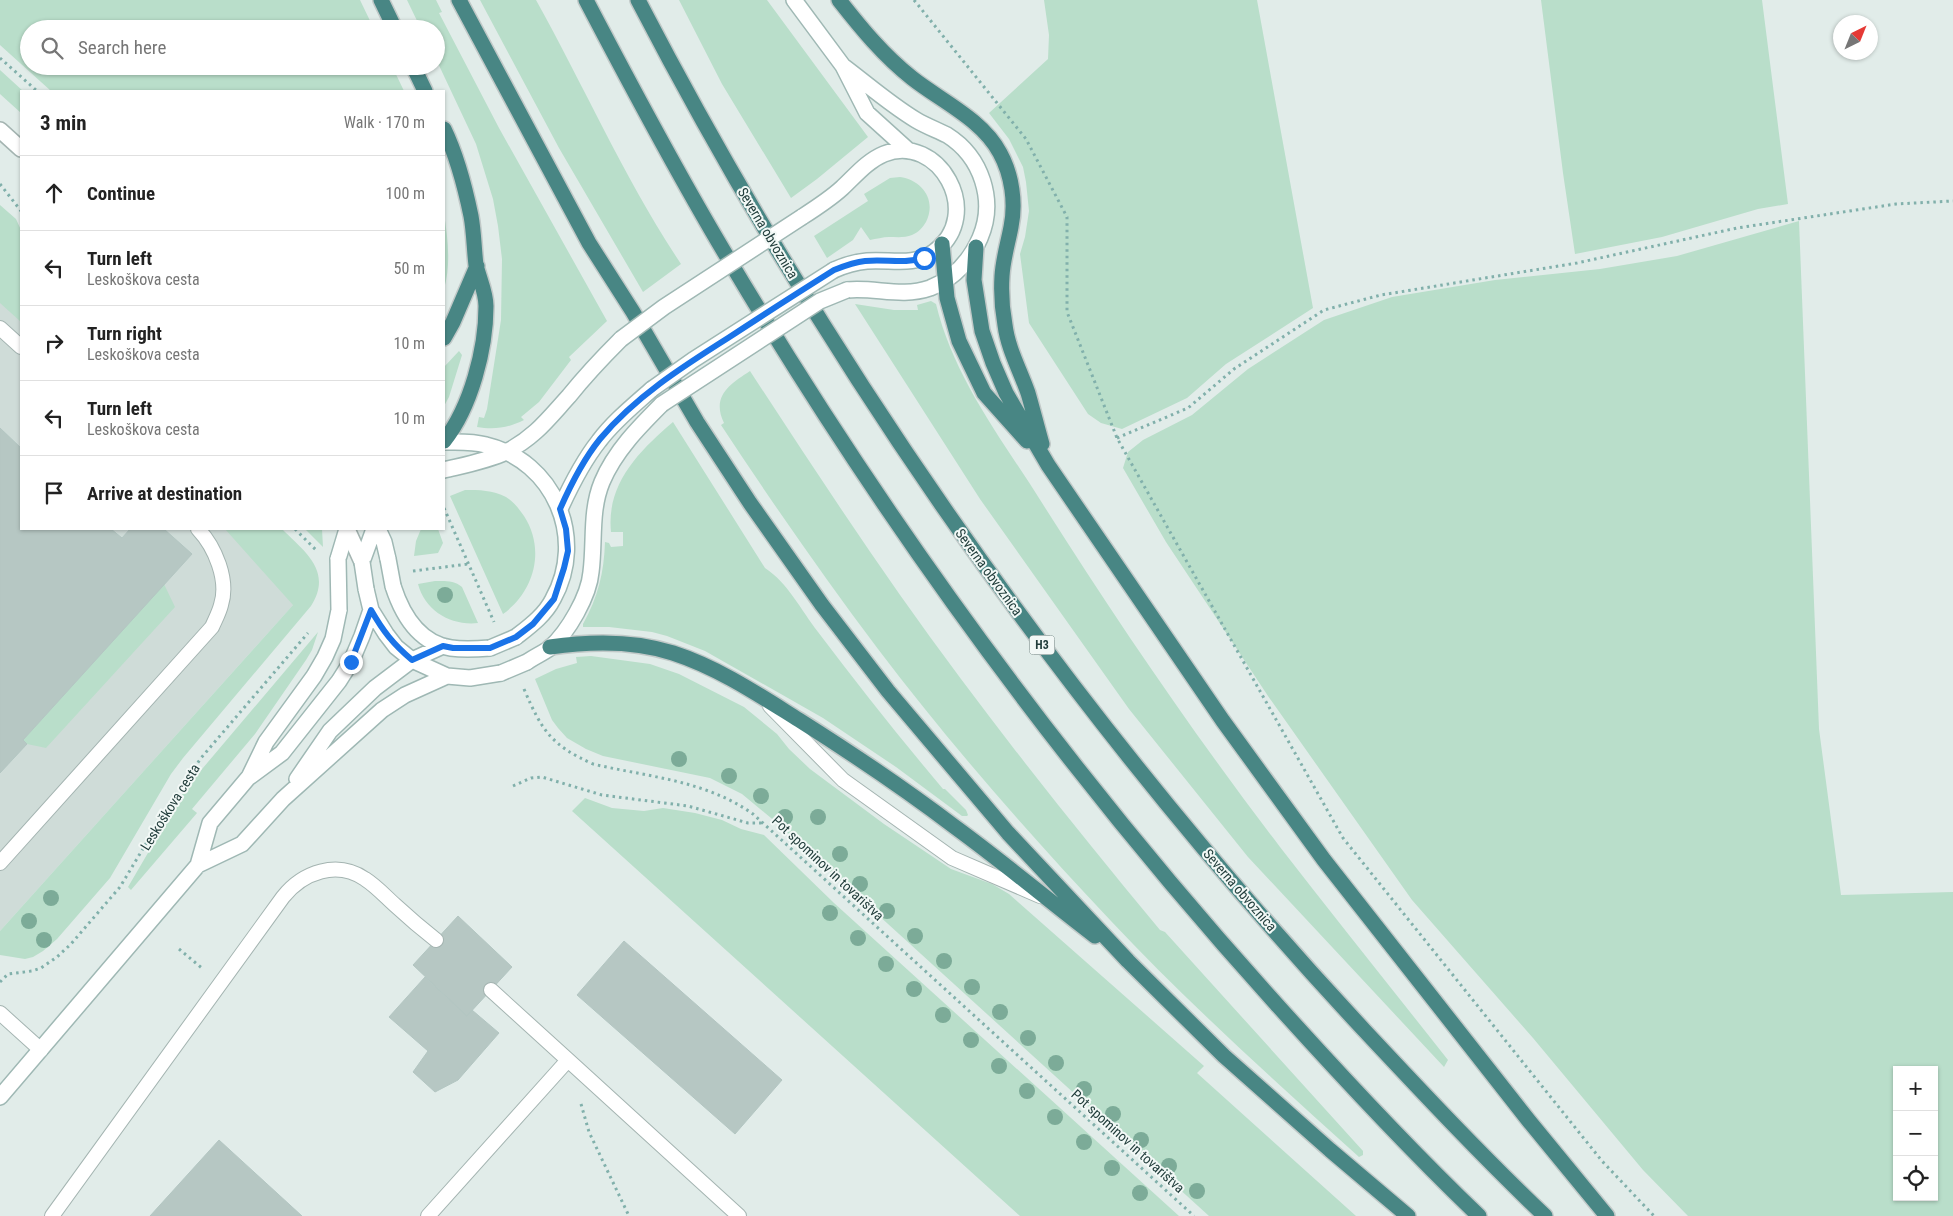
<!DOCTYPE html>
<meta charset="utf-8">
<style>
:root{--surface:#fff;--page:#f6f6f6;--text:#222;--muted:#767676;--line:#e0e0e0}
body{margin:0;font-family:"Roboto Condensed",sans-serif;background:var(--page);color:var(--text)}
.controls{position:absolute;right:15px;bottom:15px;display:grid;overflow:hidden;border-radius:0px;box-shadow:0 1px 4px #0004}
.controls button{width:45px;height:45px;display:grid;place-items:center;padding:0;border:0;border-bottom:1px solid var(--line);background:var(--surface);color:var(--text);font:25px sans-serif}
.compass{position:absolute;left:1833px;top:15px;width:45px;height:45px;border-radius:50%;background:var(--surface);box-shadow:0 1px 4px #0004;rotate:43deg}
.stop{position:absolute;width:15px;height:15px;margin:-11px;border:4px solid #1a73e8;border-radius:50%;background:#fff}
.stop.end{background:#1a73e8;border-color:#fff;box-shadow:0 1px 5px #0008}
.list{margin:0;padding:0;list-style:none}
h2{display:flex;justify-content:space-between;align-items:center;height:65px;margin:0;padding:0 20px;font-size:21px}
h2 small{font-size:16px;font-weight:400;color:var(--muted)}
.list li{display:grid;grid-template-columns:32px 1fr auto;gap:15px;align-items:center;box-sizing:border-box;height:75px;padding:0 20px;border-top:1px solid var(--line)}
.list b{display:block;font-size:19px;white-space:nowrap}
.list p{margin:0;font-size:16px;white-space:nowrap;color:var(--muted)}
.list em{font-size:16px;font-style:normal;color:var(--muted)}
.icon{flex:none;width:28px;height:28px;fill:none;stroke:currentColor;stroke-width:2;stroke-linecap:round;stroke-linejoin:round}
.map{position:relative;flex:none;width:1953px;height:1216px;overflow:hidden}
.search{position:absolute;background:var(--surface);box-shadow:0 1px 4px #0004;left:20px;top:20px;width:425px;height:55px;display:flex;align-items:center;gap:12px;box-sizing:border-box;padding:0 18px;border-radius:28px;color:var(--muted);font-size:19px}
.panel{position:absolute;background:var(--surface);box-shadow:0 1px 4px #0004;left:20px;top:90px;width:425px;height:440px;border-radius:0px}
.map>svg:first-child{display:block}
.built{fill:#cfdcd8}
.green{fill:#b9deca;fill-rule:evenodd}
.building{fill:#b6c7c3;stroke:#b3c6c2}
.lines{fill:none;stroke-linecap:round;stroke-linejoin:round}
.service-casing{stroke:#a4b4b1;stroke-width:16}
.tertiary-casing{stroke:#a4b4b1;stroke-width:18}
.secondary-casing{stroke:#9fb8b4;stroke-width:18}
.trunk-casing{stroke:#c1c9c8;stroke-width:18}
.path{stroke:#81b0ab;stroke-width:3;stroke-dasharray:2.5 4;stroke-linecap:butt}
.service{stroke:#fff;stroke-width:14}
.tertiary{stroke:#fff;stroke-width:15}
.secondary{stroke:#fff;stroke-width:15}
.trunk{stroke:#488684;stroke-width:15}
.secondary-bridge-casing{stroke:#9fb8b4;stroke-width:18;stroke-linecap:butt}
.secondary-bridge{stroke:#fff;stroke-width:15}
.tree{fill:#7cab98}
.route{stroke:#1a73e8;stroke-width:6}
.labels{text-anchor:middle;stroke-width:4;stroke-linejoin:round;paint-order:stroke}
.shield{fill:#f2f8f6;stroke:#607573;stroke-width:1}
.shield-label{font-size:12px;font-weight:bold;fill:#213d3b}
.street-label{font-size:14px;fill:#213d3b;stroke:#f2f8f6}
</style>
<div class="map">
<svg width="1953" height="1216" viewBox="0 0 1953 1216">
<rect width="100%" height="100%" fill="#e1ece9"/>
<!-- built -->
<path class="built" d="M 0,297 L 21,316 L 21,529 L 259,529 L 312,584 L 0,931 Z"/>
<!-- green -->
<path class="green" d="M 0,0 L 360,0 L 374,29 L 29,29 L 29,66 L 392,66 L 404,91 L 51,91 L 0,45 Z
M 407,0 L 436,0 L 442,12 L 439,13 L 499,128 L 607,321 L 569,357 L 571,360 L 539,402 L 521,417 L 524,420 C 508,428 494,430 477,427 L 479,417 L 484,418 L 487,409 L 501,320 L 502,259 L 498,226 L 493,199 L 476,144 L 436,59 L 436,29 L 421,29 Z
M 480,0 L 536,0 C 585,88 625,180 681,264 L 643,292 L 559,148 Z
M 679,0 L 767,0 L 868,137 L 817,179 L 791,198 L 722,84 Z
M 1044,0 L 1257,0 L 1313,308 L 1226,364 L 1187,398 L 1122,429 L 1101,423 L 1088,414 L 1029,323 L 1020,254 L 1025,237 L 1029,211 L 1026,182 L 1023,167 L 1009,139 L 989,113 L 1048,59 L 1049,35 Z
M 1541,0 L 1762,0 L 1788,204 L 1758,209 L 1662,237 L 1575,254 L 1563,173 Z
M 0,70 L 23,91 L 21,113 L 0,94 Z
M 900,177 C 922,180 937,200 926,222 C 923,227 919,232 912,235 C 905,238 897,237 889,237 C 883,237 876,239 870,240 L 861,227 L 853,240 L 827,258 L 814,236 L 868,201 L 864,194 L 890,178 Z
M 0,205 L 16,219 L 21,230 L 21,322 L 0,303 Z
M 444,214 C 448,238 451,266 444,289 Z
M 1799,221 L 1819,729 L 1841,895 L 1953,892 L 1953,1216 L 1688,1216 L 1643,1170 L 1533,1038 L 1412,900 L 1268,696 L 1166,542 L 1123,468 L 1128,452 L 1143,440 L 1192,415 L 1248,369 L 1324,320 L 1392,297 L 1495,280 L 1600,269 L 1677,256 ZM 1897,1070 L 1934,1070 L 1934,1197 L 1897,1197 Z
M 931,301 L 936,304 C 954,379 1004,442 1044,506 C 1118,623 1196,737 1280,847 C 1335,918 1392,989 1448,1060 L 1444,1067 L 1248,857 L 1129,709 L 980,499 L 855,304 L 894,310 L 918,310 L 917,305 Z
M 459,351 L 462,355 L 449,397 L 444,406 L 444,367 Z
M 750,371 C 818,475 886,579 961,679 C 1025,765 1092,848 1160,930 L 1165,932 L 1363,1151 L 1363,1155 L 1359,1157 C 1274,1080 1189,1004 1111,921 C 1029,834 950,744 878,649 C 823,576 771,501 721,425 L 724,423 C 711,396 730,384 750,371 Z
M 673,422 L 765,568 C 788,583 801,610 818,632 C 858,685 900,738 943,789 L 945,789 L 966,810 L 968,815 L 967,816 L 962,816 L 896,767 L 823,718 L 705,651 L 667,636 L 652,632 L 609,627 L 583,627 L 583,624 C 598,597 604,573 605,542 L 609,543 L 611,547 L 623,546 L 623,532 L 611,532 C 606,484 639,451 673,422 Z
M 465,490 C 479,490 493,490 506,497 C 514,502 519,509 524,516 C 546,550 534,592 503,614 L 450,496 Z
M 225,529 L 282,529 C 305,552 333,571 311,606 L 183,758 L 171,774 L 110,878 L 57,939 L 43,951 L 33,957 L 25,959 L 0,955 L 0,931 L 293,605 Z
M 305,529 L 322,529 L 323,547 Z
M 421,529 L 438,529 L 443,543 L 438,553 L 414,556 L 416,541 Z
M 435,581 C 445,581 454,580 462,587 L 478,623 C 451,626 425,611 418,584 Z
M 164,584 L 175,607 L 46,748 L 27,744 L 23,740 Z
M 318,632 L 312,650 L 306,660 L 255,734 L 192,809 L 197,813 L 131,890 L 128,887 L 186,788 Z
M 591,656 L 650,664 L 679,674 L 744,707 L 777,734 L 789,749 L 810,769 L 884,824 L 951,869 L 992,884 L 1009,894 L 1204,1066 L 1197,1073 L 1356,1216 L 1209,1216 L 777,823 L 742,794 L 710,778 L 603,756 L 586,749 L 567,738 L 558,728 L 552,720 L 535,679 L 556,669 L 577,663 L 576,657 Z
M 585,798 L 612,808 L 644,811 L 663,808 L 695,813 L 722,820 L 741,829 L 764,835 L 834,903 L 1179,1216 L 1020,1216 L 572,811 Z"/>
<!-- building -->
<path class="building" d="M 0,428 L 21,448 L 21,529 L 111,529 L 122,538 L 130,529 L 164,529 L 192,554 L 23,740 L 27,744 L 0,773 Z
M 458,916 L 512,967 L 467,1016 L 413,965 Z
M 624,941 L 782,1080 L 735,1134 L 577,995 Z
M 425,977 L 467,1016 L 472,1010 L 499,1033 L 458,1080 L 435,1092 L 413,1072 L 428,1051 L 389,1017 Z
M 219,1140 L 302,1216 L 150,1216 Z"/>
<g class="lines">
<!-- service casing -->
<g class="service-casing">
<path id="service" d="M 0,328 L 21,347
M 770,706 L 843,780 L 952,858 L 1040,896
M 0,863 L 212,627 C 215,620 219,613 221,605 C 229,580 215,547 198,529
M 491,990 L 568,1060
M 0,1013 L 41,1050
M 52,1216 L 283,897 C 303,872 337,860 365,879 C 376,886 385,896 395,905 C 408,917 422,929 436,940
M 428,1216 L 568,1060 L 739,1216"/>
</g>
<!-- tertiary casing -->
<g class="tertiary-casing">
<path id="tertiary" d="M 0,130 L 21,149
M 347,529 L 362,562"/>
</g>
<!-- secondary casing -->
<g class="secondary-casing">
<path id="secondary" d="M 794,0 L 843,66 L 867,113 L 909,151
M 843,66 C 867,84 891,105 916,120 C 926,126 937,130 947,135 C 982,157 996,201 980,238 C 970,261 953,279 930,288 C 901,298 876,287 847,290
M 802,217 C 816,208 830,199 842,188 C 855,176 867,161 884,154 C 938,132 986,214 934,252 C 913,267 891,259 867,261 C 855,262 845,265 834,270
M 444,442 C 458,442 472,441 486,445 C 554,461 587,538 553,599 C 545,615 530,626 516,637
M 444,470 C 465,465 487,461 506,452 C 535,437 548,419 569,396 C 585,376 603,357 621,339
M 560,509 C 571,485 583,461 599,441 C 614,421 634,405 652,389
M 378,529 L 384,542 L 388,559
M 338,559 L 347,529
M 362,562 L 374,529
M 393,586 C 402,614 419,643 451,648 C 464,650 478,649 490,648
M 366,589 L 371,610 L 386,634 L 396,647 L 412,660 L 447,676 L 470,678 L 501,673
M 527,662 C 534,657 543,653 550,648 C 568,632 589,596 591,572 C 595,542 590,511 602,482 C 615,451 639,427 662,404
M 250,775 L 266,742 L 314,676 L 325,657 L 333,639 L 339,610
M 297,779 L 330,731 L 375,688 L 412,660 L 443,646
M 198,865 L 242,844 L 283,799 L 382,710 L 405,695 L 447,676
M 0,1097 L 198,865 L 210,823 L 248,778 L 282,753 L 339,681 L 351,662 L 362,636 L 371,610"/>
</g>
<!-- trunk casing -->
<g class="trunk-casing">
<path id="trunk" d="M 381,0 L 395,29
M 459,0 L 589,243 L 633,312 L 697,422 L 750,503 L 822,605 L 888,691 L 1008,833 L 1128,961 L 1224,1056 L 1330,1150 L 1408,1216
M 586,0 C 632,88 678,175 729,260 C 887,526 1071,777 1279,1007 C 1343,1078 1409,1149 1479,1216
M 638,0 C 832,374 1077,721 1364,1030 C 1423,1093 1482,1156 1545,1216
M 839,0 C 861,28 883,55 912,78 C 941,101 982,119 1000,153 C 1012,175 1016,203 1011,227 C 1008,243 1003,259 1002,276 C 1001,292 1002,309 1005,325 C 1008,349 1020,370 1028,393 C 1033,410 1037,427 1042,444
M 413,66 L 425,91
M 444,129 C 457,156 465,187 471,216 C 474,232 474,249 476,265 C 479,278 486,292 486,306 C 486,349 471,407 444,441
M 942,244 L 947,298 L 959,341 L 984,393 L 1027,441
M 976,247 L 974,280 L 982,331 L 993,363 L 1006,393 L 1048,465 L 1223,721 L 1324,860 L 1529,1121 L 1607,1216
M 444,338 L 453,322 L 477,266
M 550,647 C 591,641 633,640 673,653 C 719,668 759,695 799,720 C 853,754 905,789 955,827 C 1003,862 1048,900 1095,936"/>
</g>
<!-- path -->
<path class="path" d="M 914,0 L 1026,139 L 1067,217 L 1067,312 L 1117,438 L 1343,838 L 1602,1161 L 1654,1216
M 0,58 L 37,91
M 0,184 L 21,211
M 1117,438 L 1188,408 L 1234,369 L 1324,310 L 1381,295 L 1577,263 L 1737,228 L 1896,204 L 1953,201
M 444,508 L 494,622
M 295,529 L 316,550
M 413,571 L 468,564
M 524,689 C 542,731 551,745 593,764 C 648,777 705,780 753,814 L 1194,1216
M 513,786 L 531,778 L 542,777 L 602,795 L 688,806 L 748,823 L 762,823
M 179,949 L 203,969
M 0,982 L 8,974 L 32,971 L 41,968 L 57,957 L 71,944 L 120,887 L 174,797 L 201,758 L 308,633
M 581,1104 L 589,1132 L 629,1216"/>
<!-- service -->
<use href="#service" class="service"/>
<!-- tertiary -->
<use href="#tertiary" class="tertiary"/>
<!-- secondary -->
<use href="#secondary" class="secondary"/>
<!-- trunk -->
<use href="#trunk" class="trunk"/>
<!-- secondary-bridge casing -->
<g class="secondary-bridge-casing">
<path id="secondary-bridge" d="M 621,339 L 664,307 L 802,217
M 652,389 L 693,360 L 834,270
M 662,404 L 820,301 L 847,290
M 338,559 L 339,610
M 388,559 L 393,586
M 362,562 L 366,589
M 490,648 L 516,637
M 501,673 L 527,662"/>
</g>
<!-- secondary-bridge -->
<use href="#secondary-bridge" class="secondary-bridge"/>
</g>
<!-- trees -->
<g class="tree">
<circle cx="445" cy="595" r="8"/>
<circle cx="679" cy="759" r="8"/>
<circle cx="729" cy="776" r="8"/>
<circle cx="761" cy="796" r="8"/>
<circle cx="785" cy="817" r="8"/>
<circle cx="818" cy="817" r="8"/>
<circle cx="840" cy="854" r="8"/>
<circle cx="860" cy="884" r="8"/>
<circle cx="51" cy="898" r="8"/>
<circle cx="887" cy="911" r="8"/>
<circle cx="830" cy="913" r="8"/>
<circle cx="29" cy="921" r="8"/>
<circle cx="915" cy="936" r="8"/>
<circle cx="858" cy="938" r="8"/>
<circle cx="44" cy="940" r="8"/>
<circle cx="944" cy="961" r="8"/>
<circle cx="886" cy="964" r="8"/>
<circle cx="972" cy="987" r="8"/>
<circle cx="914" cy="989" r="8"/>
<circle cx="1000" cy="1012" r="8"/>
<circle cx="943" cy="1015" r="8"/>
<circle cx="1028" cy="1038" r="8"/>
<circle cx="971" cy="1040" r="8"/>
<circle cx="1056" cy="1063" r="8"/>
<circle cx="999" cy="1066" r="8"/>
<circle cx="1084" cy="1089" r="8"/>
<circle cx="1027" cy="1091" r="8"/>
<circle cx="1113" cy="1114" r="8"/>
<circle cx="1055" cy="1117" r="8"/>
<circle cx="1141" cy="1140" r="8"/>
<circle cx="1084" cy="1142" r="8"/>
<circle cx="1169" cy="1166" r="8"/>
<circle cx="1112" cy="1168" r="8"/>
<circle cx="1197" cy="1191" r="8"/>
<circle cx="1140" cy="1193" r="8"/>
</g>
<g class="lines">
<!-- route -->
<path class="route" d="M 351,662 L 371,610 C 383,631 393,644 412,660 L 443,646 L 453,648 L 490,648 L 516,637 L 533,624 L 554,599 L 564,568 L 568,551 L 566,529 L 560,509 C 571,484 583,460 600,439 C 635,397 682,367 728,338 C 763,315 799,292 834,270 C 844,266 854,262 865,261 C 886,259 904,264 924,258"/>
</g>
<g class="labels">
<!-- shield labels -->
<rect class="shield" x="1029.5" y="635.5" width="25" height="19" rx="4"/>
<g class="shield-label">
<text x="1042" y="649">H3</text>
</g>
<!-- street labels -->
<g class="street-label">
<text transform="translate(768 233) rotate(59)" y="5">Severna obvoznica</text>
<text transform="translate(989 572) rotate(54)" y="5">Severna obvoznica</text>
<text transform="translate(170 807) rotate(-58)" y="5">Leskoškova cesta</text>
<text transform="translate(828 868) rotate(43)" y="5">Pot spominov in tovarištva</text>
<text transform="translate(1240 890) rotate(49)" y="5">Severna obvoznica</text>
<text transform="translate(1128 1141) rotate(42)" y="5">Pot spominov in tovarištva</text>
</g>
</g>
</svg>
<div class="controls">
<button>+</button>
<button>−</button>
<button><svg class="icon" aria-label="locate" viewBox="0 0 24 24"><circle cx="12" cy="12" r="6"/><path d="M12 2v4M12 18v4M2 12h4M18 12h4"/></svg></button>
</div>
<svg class="compass" viewBox="-18 -18 36 36"><path d="M0-13l5 13h-10z" fill="#e53935"/><path d="M0 13l5-13h-10z" fill="#767676"/></svg>
<div class="stop" style="left:924px;top:258px"></div>
<div class="stop end" style="left:351px;top:662px"></div>
<div class="search"><svg class="icon" aria-label="search" viewBox="0 0 24 24"><circle cx="10" cy="10" r="6"/><path d="M15 15l6 6"/></svg>Search here</div>
<section class="panel">
<h2>3 min<small>Walk · 170 m</small></h2>
<ul class="list">
<li><svg class="icon" aria-label="ahead" viewBox="0 0 24 24"><path d="M12 20V5M6 11l6-6 6 6"/></svg><div><b>Continue</b></div><em>100 m</em></li>
<li><svg class="icon" aria-label="left" viewBox="0 0 24 24"><path d="M17 20v-9H6M10 6l-5 5 5 5"/></svg><div><b>Turn left</b><p>Leskoškova cesta</p></div><em>50 m</em></li>
<li><svg class="icon" aria-label="right" viewBox="0 0 24 24"><path d="M7 20v-9h11M14 6l5 5-5 5"/></svg><div><b>Turn right</b><p>Leskoškova cesta</p></div><em>10 m</em></li>
<li><svg class="icon" aria-label="left" viewBox="0 0 24 24"><path d="M17 20v-9H6M10 6l-5 5 5 5"/></svg><div><b>Turn left</b><p>Leskoškova cesta</p></div><em>10 m</em></li>
<li><svg class="icon" aria-label="arrive" viewBox="0 0 24 24"><path d="M6 21V4h12l-3 4 3 4H6"/></svg><div><b>Arrive at destination</b></div></li>
</ul>
</section>
</div>
